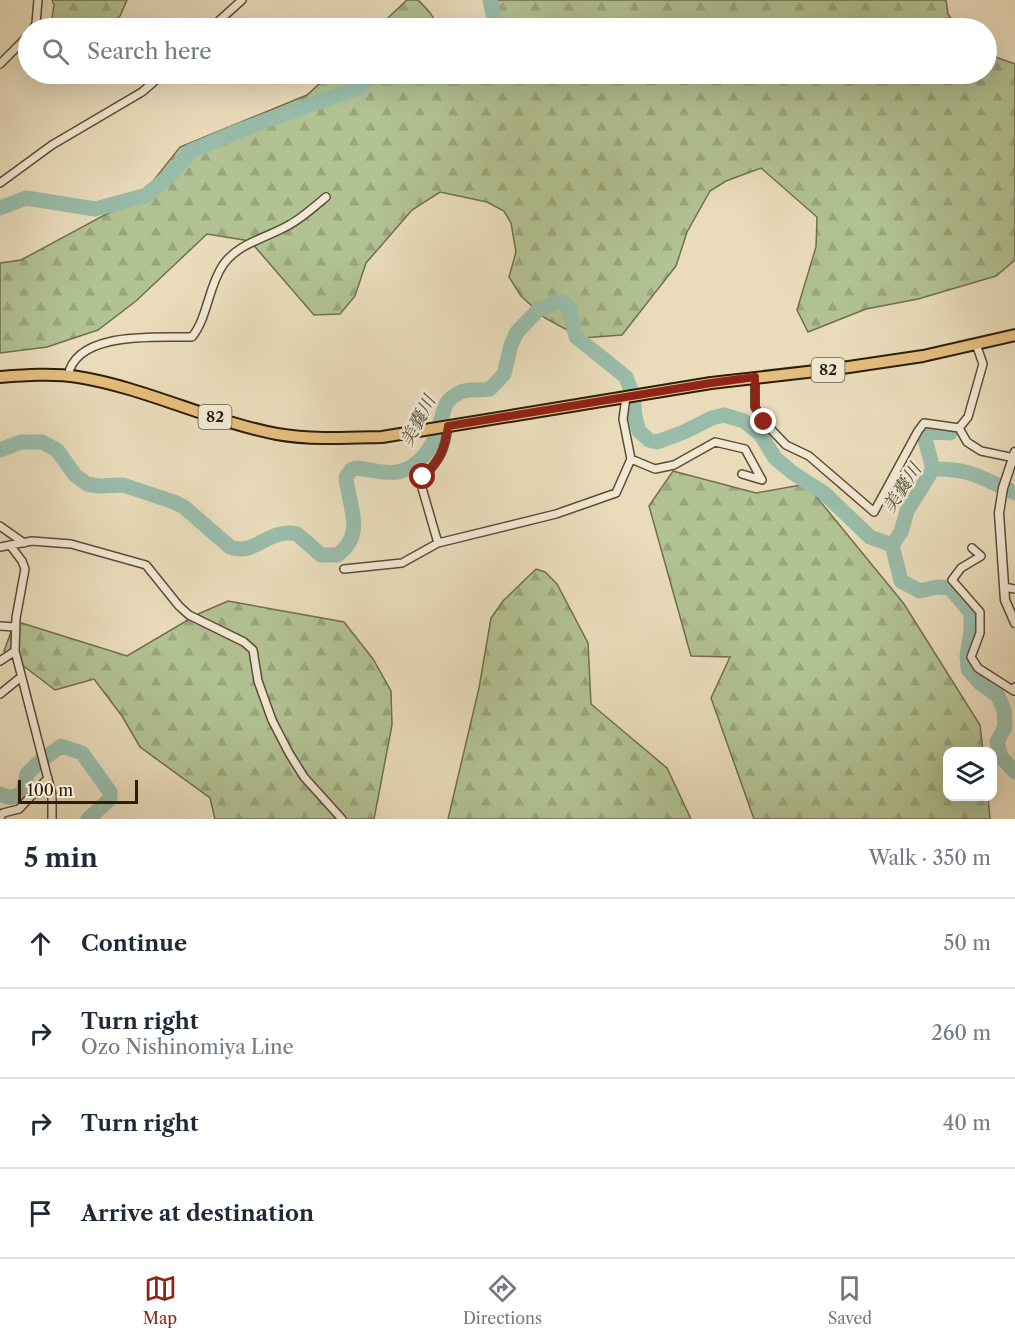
<!DOCTYPE html>
<meta charset="utf-8">
<style>
:root{--surface:#fff;--page:#f2f2f3;--text:#1f2937;--muted:#747a83;--line:#e0e1e3;--accent:#8f2418}
body{margin:0;font-family:"Libre Caslon Text","Noto Serif JP",serif;background:var(--page);color:var(--text)}
.controls{position:absolute;right:18px;bottom:18px;display:grid;overflow:hidden;border-radius:12px;box-shadow:0 6px 24px #0002}
.controls button{width:54px;height:54px;display:grid;place-items:center;padding:0;border:0;border-bottom:2px solid var(--line);background:var(--surface);color:var(--text);font:30px sans-serif}
.scale{position:absolute;left:18px;bottom:15px;width:120px;box-sizing:border-box;padding-left:6px;border:3px solid #2c1c08;border-top:0;font-size:16px;line-height:21px;white-space:nowrap;color:#2c1c08;-webkit-text-stroke:4px #f1e8d3;paint-order:stroke}
.stop{position:absolute;width:18px;height:18px;margin:-14px;border:4px solid #8f2418;border-radius:50%;background:#fff}
.stop.end{background:#8f2418;border-color:#fff;box-shadow:0 2px 6px #0008}
.list{margin:0;padding:0;list-style:none}
h2{display:flex;justify-content:space-between;align-items:center;height:78px;margin:0;padding:0 24px;font-size:26px}
h2 small{font-size:20px;font-weight:400;color:var(--muted)}
.list li{display:grid;grid-template-columns:39px 1fr auto;gap:18px;align-items:center;box-sizing:border-box;height:90px;padding:0 24px;border-top:2px solid var(--line)}
.list b{display:block;font-size:22px;white-space:nowrap}
.list p{margin:0;font-size:20px;white-space:nowrap;color:var(--muted)}
.list em{font-size:20px;font-style:normal;color:var(--muted)}
.icon{flex:none;width:33px;height:33px;fill:none;stroke:currentColor;stroke-width:2;stroke-linecap:round;stroke-linejoin:round}
.map{position:relative;flex:none;width:1015px;height:819px;overflow:hidden}
.search{position:absolute;background:var(--surface);box-shadow:0 6px 24px #0002;left:18px;right:18px;top:18px;height:66px;display:flex;align-items:center;gap:15px;box-sizing:border-box;padding:0 21px;border-radius:33px;color:var(--muted);font-size:22px}
.sheet{height:438px;background:var(--surface)}
nav{display:flex;justify-content:space-around;align-items:center;box-sizing:border-box;height:84px;border-top:2px solid var(--line);background:var(--surface);font-size:16px;color:var(--muted)}
nav a{display:grid;justify-items:center;gap:3px}
nav .on{color:var(--accent)}
.map>svg:first-child{display:block}
.forest{fill:url(#forest-firs);stroke:#6f6f4e;stroke-width:1.5}
.lines{fill:none;stroke-linecap:round;stroke-linejoin:round}
.river{stroke:#99bcaa;stroke-width:15}
.minor-casing{stroke:#5c4c35;stroke-width:10}
.tertiary-casing{stroke:#5c4c35;stroke-width:11}
.primary-casing{stroke:#2c1c08;stroke-width:14}
.minor{stroke:#f1e8d3;stroke-width:7}
.tertiary{stroke:#f1e8d3;stroke-width:8}
.primary{stroke:#e5be7e;stroke-width:10}
.route{stroke:#8f2418;stroke-width:8}
.labels{text-anchor:middle;stroke-width:5;stroke-linejoin:round;paint-order:stroke}
.shield{fill:#f1e8d3;stroke:#675945;stroke-width:1.5}
.shield-label{font-size:15px;font-weight:bold;fill:#2c1c08}
.water-label{font-size:18px;font-style:italic;fill:#4d4c39;stroke:#f1e8d3}
</style>
<div class="map">
<svg width="1015" height="819" viewBox="0 0 1015 819">
<defs>
<pattern id="forest-firs" width="22" height="20" patternUnits="userSpaceOnUse" patternTransform="scale(1.5)"><rect width="22" height="20" fill="#b2c293"/><path d="M5 1l3.5 6h-7zM16 11l3.5 6h-7z" fill="#99a67d"/></pattern>
</defs>
<rect width="100%" height="100%" fill="#eadcbb"/>
<filter id="stains"><feTurbulence type="fractalNoise" baseFrequency=".00333" numOctaves="4"/><feColorMatrix values="0 0 0 0 .2 0 0 0 0 .09 0 0 0 0 .02 0 0 0 .5 -.17"/></filter>
<radialGradient id="worn" r=".72"><stop offset=".6" stop-color="#630" stop-opacity="0"/><stop offset="1" stop-color="#630" stop-opacity=".3"/></radialGradient>
<!-- forest -->
<path class="forest" d="M 52,0 L 127,0 L 120,16 L 111,22 L 73,28 L 58,28 L 51,24 L 54,5 Z
M 407,0 L 418,0 C 426,8 436,17 436,28 L 377,28 Z
M 493,0 L 946,0 L 948,14 L 957,28 L 493,28 C 498,20 497,9 493,0 Z
M 987,54 L 1015,64 L 1015,260 L 996,276 L 918,299 L 866,309 L 808,332 L 797,310 L 816,247 L 817,217 L 761,168 L 726,181 L 710,191 L 687,232 L 676,266 L 622,335 L 582,338 L 545,318 L 521,296 L 509,277 L 516,252 L 511,223 L 504,211 L 487,202 L 440,192 L 412,210 L 366,263 L 355,296 L 340,314 L 314,315 L 250,241 L 207,234 L 136,301 L 98,330 L 47,347 L 0,353 L 0,263 L 21,260 L 127,203 L 154,180 L 180,147 L 307,95 L 330,74 L 986,74 Z
M 673,471 L 756,493 L 806,484 L 904,604 L 980,725 L 983,751 L 948,752 L 948,796 L 988,797 L 990,819 L 754,819 L 711,698 L 730,657 L 691,656 L 649,506 Z
M 536,569 L 545,572 L 557,584 L 588,643 L 591,704 L 667,768 L 691,819 L 448,819 L 479,688 L 491,618 L 503,601 Z
M 228,601 L 344,622 L 373,659 L 391,691 L 392,725 L 374,819 L 215,819 L 210,798 L 140,747 L 122,716 L 94,679 L 55,690 L 4,651 L 15,621 L 127,656 L 198,614 Z"/>
<g class="lines">
<!-- river -->
<path class="river" d="M 489,28 L 494,20 L 490,0
M 0,208 L 26,198 L 95,209 L 147,195 L 169,176 L 191,151 L 243,129 L 358,88 L 372,74
M 0,450 L 21,442 L 42,442 L 57,450 L 75,475 L 87,484 L 99,486 L 123,485 L 174,502 L 184,507 L 230,547 C 255,557 269,527 297,534 L 321,555 L 337,555 C 367,534 348,505 346,477 L 351,470 L 356,468 C 369,469 384,474 397,472 C 419,468 433,447 439,427 C 444,413 442,401 459,393 C 468,388 480,391 490,389 L 504,374 L 511,345 L 517,332 L 538,310 L 557,302 L 563,302 L 569,308 L 576,337 L 626,377 L 633,395 L 635,417 L 639,431 L 649,440 L 657,442 L 684,432 L 712,418 L 724,415 L 744,421 L 760,434 L 775,458 L 793,473 L 824,493 L 870,537 L 892,545 L 901,532 L 907,511 L 933,469 C 971,468 983,479 1015,493
M 933,469 L 924,435 L 928,431 L 950,433
M 892,545 L 901,581 L 920,591 L 937,587 L 950,588 L 971,613 L 971,631 L 967,656 L 968,669 L 980,683 L 998,696 L 1004,710 L 1005,727 L 997,742 L 1001,757 L 1015,772
M 0,794 C 10,799 14,798 23,792 L 27,774 L 39,762 L 61,746 L 82,753 L 110,792 L 110,799 L 88,819"/>
<!-- minor casing -->
<g class="minor-casing">
<path id="minor" d="M 34,28 L 36,23 L 38,0
M 211,28 L 242,0
M 0,64 L 28,36
M 0,183 L 52,145 L 142,92 L 163,74
M 976,344 L 983,364 L 968,417 L 959,428 L 967,442 L 981,451 L 1015,458
M 68,376 C 76,330 158,338 192,337 C 208,317 208,287 223,265 C 238,243 267,238 289,225 C 302,218 314,207 326,197
M 755,377 L 755,407 L 764,422 L 786,445 L 809,456 L 874,512 L 918,431 L 924,423 L 959,428
M 631,459 L 655,469 L 674,465 L 715,442 L 745,449 L 762,480 L 742,474
M 0,526 L 24,543
M 438,543 L 422,488 L 423,477 C 440,460 445,450 448,426
M 10,545 L 22,561 L 25,569 L 16,618 L 15,651 L 52,795 L 52,819
M 0,547 L 32,541 L 71,544 L 146,565 L 179,606 L 189,615 L 244,642 L 253,650 L 258,681 L 272,720 L 289,753 L 304,777 L 342,819
M 972,548 L 981,556 L 961,568 L 952,580 L 980,612 L 980,633 L 971,657 L 978,668 L 1014,691 L 1015,687
M 344,569 L 402,563 L 438,543 L 556,514 L 616,493 L 631,459 L 623,419 L 626,397
M 1004,587 L 1015,589
M 0,626 L 15,627
M 0,661 L 15,651
M 0,694 L 21,677
M 0,818 L 3,813 L 19,809 L 48,778"/>
</g>
<!-- tertiary casing -->
<g class="tertiary-casing">
<path id="tertiary" d="M 1015,452 L 1003,488 L 999,513 L 1005,600 L 1015,623"/>
</g>
<!-- primary casing -->
<g class="primary-casing">
<path id="primary" d="M 0,377 C 25,375 53,373 78,377 C 146,388 209,421 277,434 C 312,440 347,438 382,437 L 711,383 L 842,368 L 923,356 L 1015,335"/>
</g>
<!-- minor -->
<use href="#minor" class="minor"/>
<!-- tertiary -->
<use href="#tertiary" class="tertiary"/>
<!-- primary -->
<use href="#primary" class="primary"/>
</g>
<g class="lines">
<!-- route -->
<path class="route" d="M 423,477 C 440,460 445,450 448,426 L 711,383 L 755,377 L 755,407 L 764,422"/>
</g>
<g class="labels">
<!-- shield labels -->
<g class="shield">
<rect x="811.5" y="358" width="33" height="24" rx="4.5"/>
<rect x="198.5" y="405" width="33" height="24" rx="4.5"/>
</g>
<g class="shield-label">
<text x="828" y="375">82</text>
<text x="215" y="422">82</text>
</g>
<!-- water labels -->
<g class="water-label">
<text transform="translate(418 421) rotate(-62)" y="6">美嚢川</text>
<text transform="translate(902 488) rotate(-57)" y="6">美嚢川</text>
</g>
</g>
<rect width="100%" height="100%" filter="url(#stains)"/>
<rect width="100%" height="100%" fill="url(#worn)"/>
</svg>
<div class="controls">
<button><svg class="icon" aria-label="layers" viewBox="0 0 24 24"><path d="M12 4l9 5-9 5-9-5zM3 14l9 5 9-5"/></svg></button>
</div>
<div class="scale">100 m</div>
<div class="stop" style="left:423px;top:477px"></div>
<div class="stop end" style="left:764px;top:422px"></div>
<div class="search"><svg class="icon" aria-label="search" viewBox="0 0 24 24"><circle cx="10" cy="10" r="6"/><path d="M15 15l6 6"/></svg>Search here</div>
</div>
<section class="sheet">
<h2>5 min<small>Walk · 350 m</small></h2>
<ul class="list">
<li><svg class="icon" aria-label="ahead" viewBox="0 0 24 24"><path d="M12 20V5M6 11l6-6 6 6"/></svg><div><b>Continue</b></div><em>50 m</em></li>
<li><svg class="icon" aria-label="right" viewBox="0 0 24 24"><path d="M7 20v-9h11M14 6l5 5-5 5"/></svg><div><b>Turn right</b><p>Ozo Nishinomiya Line</p></div><em>260 m</em></li>
<li><svg class="icon" aria-label="right" viewBox="0 0 24 24"><path d="M7 20v-9h11M14 6l5 5-5 5"/></svg><div><b>Turn right</b></div><em>40 m</em></li>
<li><svg class="icon" aria-label="arrive" viewBox="0 0 24 24"><path d="M6 21V4h12l-3 4 3 4H6"/></svg><div><b>Arrive at destination</b></div></li>
</ul>
</section>
<nav>
<a class="on"><svg class="icon" aria-label="map" viewBox="0 0 24 24"><path d="M3 6l6-2 6 2 6-2v14l-6 2-6-2-6 2zM9 4v14M15 6v14"/></svg>Map</a>
<a><svg class="icon" aria-label="directions" viewBox="0 0 24 24"><path d="M12 3l9 9-9 9-9-9zM9 14v-3h6M13 9l2 2-2 2"/></svg>Directions</a>
<a><svg class="icon" aria-label="saved" viewBox="0 0 24 24"><path d="M7 4h10v16l-5-4-5 4z"/></svg>Saved</a>
</nav>
